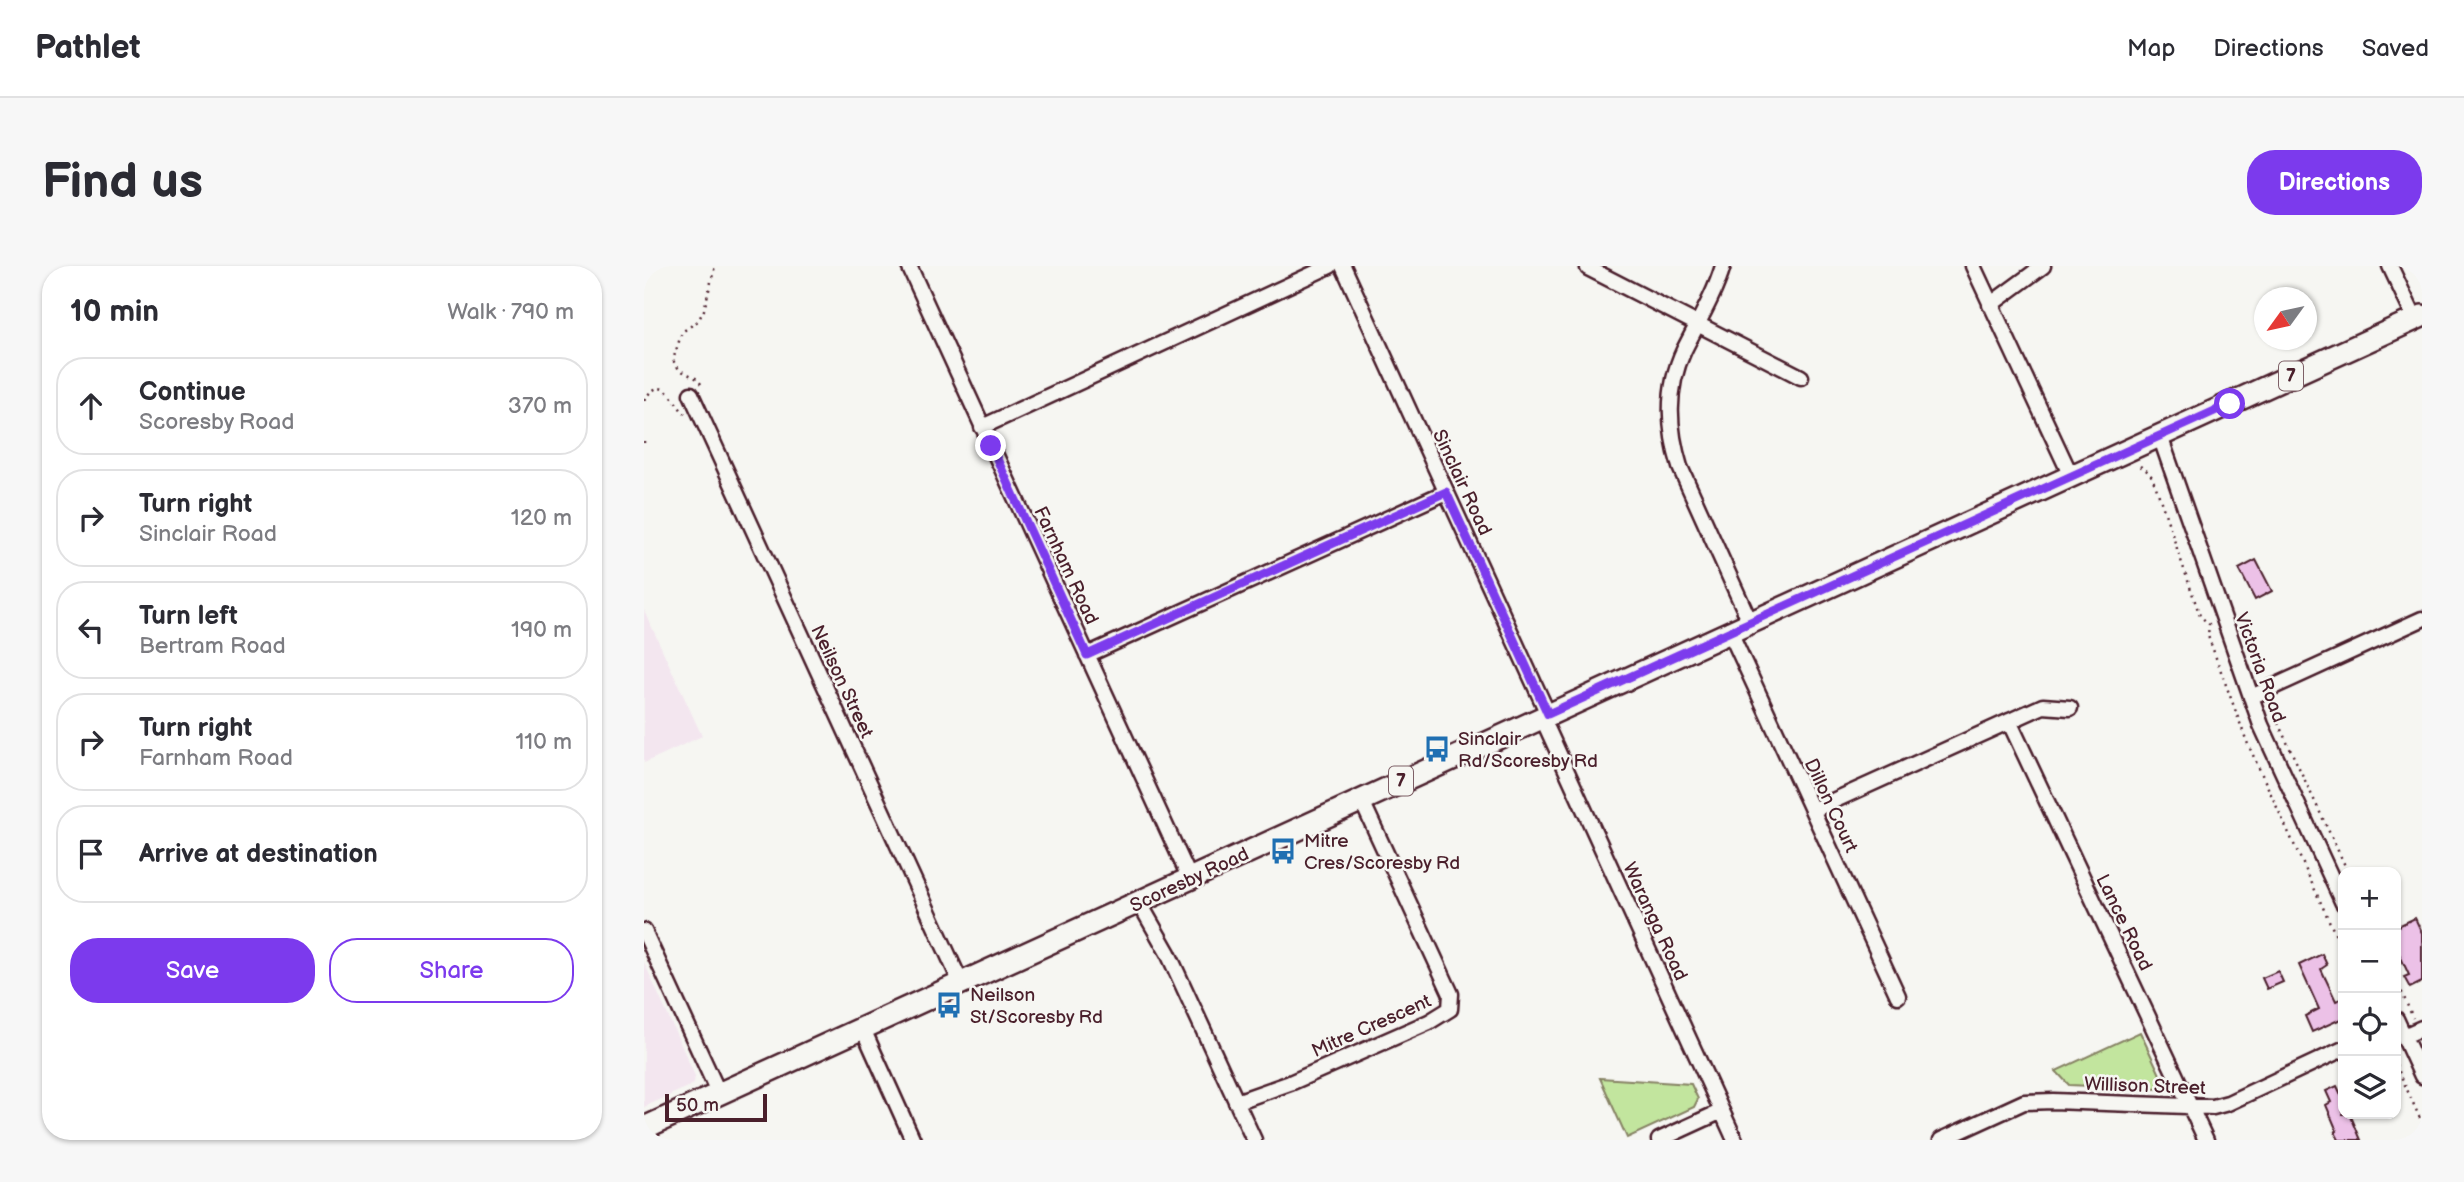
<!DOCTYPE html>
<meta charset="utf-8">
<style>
:root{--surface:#fff;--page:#f7f7f7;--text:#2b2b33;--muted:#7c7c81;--line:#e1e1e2;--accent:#7c3aed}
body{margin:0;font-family:"Balsamiq Sans",sans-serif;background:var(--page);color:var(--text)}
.controls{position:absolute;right:21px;bottom:21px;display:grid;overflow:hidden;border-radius:14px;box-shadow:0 2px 5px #0004}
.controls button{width:63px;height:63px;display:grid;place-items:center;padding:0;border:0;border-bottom:2px solid var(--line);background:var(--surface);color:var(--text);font:35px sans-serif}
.compass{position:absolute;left:1610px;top:21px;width:63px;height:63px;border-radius:50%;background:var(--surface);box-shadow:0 2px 5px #0004;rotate:237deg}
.scale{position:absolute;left:21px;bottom:18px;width:102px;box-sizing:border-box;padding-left:7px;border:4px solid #4a1f2b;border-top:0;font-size:19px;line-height:24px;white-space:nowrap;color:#4a1f2b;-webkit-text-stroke:5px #f6f6f2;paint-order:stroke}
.stop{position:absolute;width:21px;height:21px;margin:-16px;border:5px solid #7c3aed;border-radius:50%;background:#fff}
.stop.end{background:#7c3aed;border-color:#fff;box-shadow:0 2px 7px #0008}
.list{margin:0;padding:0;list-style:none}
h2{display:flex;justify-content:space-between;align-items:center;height:91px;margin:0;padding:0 28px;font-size:30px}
h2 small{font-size:23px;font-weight:400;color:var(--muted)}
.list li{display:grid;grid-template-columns:46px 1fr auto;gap:21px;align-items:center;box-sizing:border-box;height:98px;margin:0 14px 14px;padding:0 14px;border:2px solid var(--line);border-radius:28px}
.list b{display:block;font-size:26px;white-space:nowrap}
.list p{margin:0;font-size:23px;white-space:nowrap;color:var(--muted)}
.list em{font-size:23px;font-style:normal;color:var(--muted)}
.actions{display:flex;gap:14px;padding:21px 28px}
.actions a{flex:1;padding:16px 0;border:2px solid var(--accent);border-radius:28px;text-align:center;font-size:24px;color:var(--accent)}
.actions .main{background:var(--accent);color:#fff}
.icon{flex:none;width:38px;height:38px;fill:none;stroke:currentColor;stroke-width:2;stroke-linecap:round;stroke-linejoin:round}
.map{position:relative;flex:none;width:1778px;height:874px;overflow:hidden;border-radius:28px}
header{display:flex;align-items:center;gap:42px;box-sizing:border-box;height:98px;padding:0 35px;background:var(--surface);border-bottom:2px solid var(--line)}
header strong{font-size:33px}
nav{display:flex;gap:38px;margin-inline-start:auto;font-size:24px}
.intro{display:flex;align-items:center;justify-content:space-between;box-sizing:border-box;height:168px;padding:0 42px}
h1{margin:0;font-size:49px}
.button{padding:18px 32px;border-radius:28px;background:var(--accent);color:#fff;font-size:24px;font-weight:700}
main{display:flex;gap:42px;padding:0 42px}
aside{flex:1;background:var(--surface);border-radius:28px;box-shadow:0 2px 5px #0004}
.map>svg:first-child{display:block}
.built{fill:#f3e6ef}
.green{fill:#c2e59e;stroke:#868264;stroke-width:2}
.building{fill:#ecc1e7;stroke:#4a1f2b;stroke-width:2}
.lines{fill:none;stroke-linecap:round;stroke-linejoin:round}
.street-casing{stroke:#4a1f2b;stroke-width:19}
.primary-casing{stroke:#4a1f2b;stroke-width:26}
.path{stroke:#4a1f2b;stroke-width:2.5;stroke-dasharray:2 5;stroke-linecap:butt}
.street{stroke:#f6f6f2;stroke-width:14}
.primary{stroke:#f6f6f2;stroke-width:21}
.route{stroke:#7c3aed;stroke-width:9}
.labels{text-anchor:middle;stroke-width:5;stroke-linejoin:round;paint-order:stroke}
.shield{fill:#f6f6f2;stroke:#7e6067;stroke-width:2}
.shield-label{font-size:18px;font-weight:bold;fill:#4a1f2b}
.street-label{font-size:19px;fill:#4a1f2b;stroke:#f6f6f2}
.poi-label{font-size:19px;fill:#4a1f2b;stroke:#f6f6f2;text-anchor:start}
</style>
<header>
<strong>Pathlet</strong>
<nav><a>Map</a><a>Directions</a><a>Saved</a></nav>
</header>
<div class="intro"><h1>Find us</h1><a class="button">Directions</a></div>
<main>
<aside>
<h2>10 min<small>Walk · 790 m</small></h2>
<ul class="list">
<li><svg class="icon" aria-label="ahead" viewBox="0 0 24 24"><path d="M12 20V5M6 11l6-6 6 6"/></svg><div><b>Continue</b><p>Scoresby Road</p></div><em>370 m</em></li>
<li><svg class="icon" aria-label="right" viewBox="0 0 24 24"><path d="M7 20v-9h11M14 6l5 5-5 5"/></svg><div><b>Turn right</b><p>Sinclair Road</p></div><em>120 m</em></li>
<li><svg class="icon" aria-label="left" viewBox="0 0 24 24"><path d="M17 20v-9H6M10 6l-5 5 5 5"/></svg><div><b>Turn left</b><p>Bertram Road</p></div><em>190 m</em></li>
<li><svg class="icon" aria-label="right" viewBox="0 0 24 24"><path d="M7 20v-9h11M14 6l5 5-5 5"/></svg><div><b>Turn right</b><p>Farnham Road</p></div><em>110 m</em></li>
<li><svg class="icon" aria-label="arrive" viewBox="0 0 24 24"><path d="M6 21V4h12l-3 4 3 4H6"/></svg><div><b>Arrive at destination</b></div></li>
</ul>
<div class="actions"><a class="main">Save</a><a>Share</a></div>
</aside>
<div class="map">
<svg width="1778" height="874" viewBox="0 0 1778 874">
<rect width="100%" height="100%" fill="#f6f6f2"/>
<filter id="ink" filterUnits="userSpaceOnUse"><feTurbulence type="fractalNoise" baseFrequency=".0143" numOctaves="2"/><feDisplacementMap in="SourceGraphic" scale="14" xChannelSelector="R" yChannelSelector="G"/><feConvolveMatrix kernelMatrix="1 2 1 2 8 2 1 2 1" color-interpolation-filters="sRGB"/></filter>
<g filter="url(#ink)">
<!-- built -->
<path class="built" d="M 0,344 L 58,470 L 0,497 Z
M 0,696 L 51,810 L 50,818 L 0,841 Z"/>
<!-- green -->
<path class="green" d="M 1496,766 L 1520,817 L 1516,823 L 1425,819 L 1412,805 Z
M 956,812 L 1047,818 L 1054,833 L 1050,841 L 983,872 Z"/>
<!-- building -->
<path class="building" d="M 1612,294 L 1628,325 L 1611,334 L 1595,303 Z
M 1771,652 L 1778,667 L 1778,716 L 1766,722 L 1760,711 L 1765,709 L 1752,681 L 1752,661 Z
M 1678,688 L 1683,699 L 1677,703 L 1692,735 L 1699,732 L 1699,752 L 1668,766 L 1661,750 L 1675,743 L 1655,699 Z
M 1634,705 L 1639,716 L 1623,723 L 1618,712 Z
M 1693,820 L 1699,833 L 1699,848 L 1706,848 L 1717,874 L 1695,874 L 1691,866 L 1693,865 L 1682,839 L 1687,836 L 1682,825 Z"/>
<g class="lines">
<!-- street casing -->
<g class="street-casing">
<path id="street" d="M 265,0 L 546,613
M 699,0 L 904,448
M 1079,0 C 1070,30 1054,56 1040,84 C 1022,122 1024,162 1036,201 L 1106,356
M 1329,0 L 1427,210
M 1746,0 L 1771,53
M 944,2 L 1157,111
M 1346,39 L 1399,0
M 47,128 L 317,717
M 338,161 L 686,0
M 1516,170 L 1617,459 L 1699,637
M 1086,366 L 1254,730
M 443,389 L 802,226
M 1607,431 L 1778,353
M 898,451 L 1091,874
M 1365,455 L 1562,874
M 1169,544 L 1399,440 L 1426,442
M 495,636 L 524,687 L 610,874
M 0,665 L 75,828
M 1752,753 L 1778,810
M 219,763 L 269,874
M 1760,770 L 1778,762
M 592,836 L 646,817 L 785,756 L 806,743 L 807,728 L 717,533
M 1015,874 L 1078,845
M 1297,874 L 1380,836 L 1409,835 L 1569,841 L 1584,837 L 1699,783"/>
</g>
<!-- primary casing -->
<g class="primary-casing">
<path id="primary" d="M 0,862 L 1778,50"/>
</g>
<!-- path -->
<path class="path" d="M 57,118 C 49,105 38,112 29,94 L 38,66 L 54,55 L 60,44 L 71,0
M 0,134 C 19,106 28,135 41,148
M 0,175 L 0,182
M 1496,200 L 1506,207 L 1512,221 L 1556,350 L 1565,358 L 1564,370 L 1603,476 L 1699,685
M 1625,438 L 1704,606
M 1752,713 L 1769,752
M 1752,799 L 1778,857"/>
<!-- street -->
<use href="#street" class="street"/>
<!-- primary -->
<use href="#primary" class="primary"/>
</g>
</g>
<g class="lines" filter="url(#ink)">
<!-- route -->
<path class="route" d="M 347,180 L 443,389 L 802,226 L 904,448 L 1586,138"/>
</g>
<!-- icons -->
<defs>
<g id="bus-bare" transform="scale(2.1)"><path d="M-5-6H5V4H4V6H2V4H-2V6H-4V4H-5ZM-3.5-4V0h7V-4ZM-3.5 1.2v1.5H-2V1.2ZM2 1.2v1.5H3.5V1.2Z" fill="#1f6fb2" stroke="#f6f6f2" stroke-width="2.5" paint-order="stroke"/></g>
</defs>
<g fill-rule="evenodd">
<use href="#bus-bare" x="793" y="483"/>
<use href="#bus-bare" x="639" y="585"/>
<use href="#bus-bare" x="305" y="739"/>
</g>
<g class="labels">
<!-- shield labels -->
<g class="shield">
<rect x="1635" y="95.5" width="24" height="29" rx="5"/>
<rect x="745" y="500.5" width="24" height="29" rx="5"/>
</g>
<g class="shield-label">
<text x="1647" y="116">7</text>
<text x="757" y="521">7</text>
</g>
<!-- street labels -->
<g class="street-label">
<text transform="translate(819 216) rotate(65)" y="7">Sinclair Road</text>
<text transform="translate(423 299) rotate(65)" y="7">Farnham Road</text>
<text transform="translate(1617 401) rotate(70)" y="7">Victoria Road</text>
<text transform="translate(199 415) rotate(65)" y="7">Neilson Street</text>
<text transform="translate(1188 539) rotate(65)" y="7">Dillon Court</text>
<text transform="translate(545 613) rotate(-25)" y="7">Scoresby Road</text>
<text transform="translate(1012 655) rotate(65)" y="7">Waranga Road</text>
<text transform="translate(1481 656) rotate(64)" y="7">Lance Road</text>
<text transform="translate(727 759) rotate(-24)" y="7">Mitre Crescent</text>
<text transform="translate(1501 819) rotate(2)" y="7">Willison Street</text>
</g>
<!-- poi labels -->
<g class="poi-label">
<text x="814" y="479">Sinclair<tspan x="814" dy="22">Rd/Scoresby Rd</tspan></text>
<text x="660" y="581">Mitre<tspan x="660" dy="22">Cres/Scoresby Rd</tspan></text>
<text x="326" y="735">Neilson<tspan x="326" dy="22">St/Scoresby Rd</tspan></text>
</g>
</g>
</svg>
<div class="controls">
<button>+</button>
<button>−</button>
<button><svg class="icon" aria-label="locate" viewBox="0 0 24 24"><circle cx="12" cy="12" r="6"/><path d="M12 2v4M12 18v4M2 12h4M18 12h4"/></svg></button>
<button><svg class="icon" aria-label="layers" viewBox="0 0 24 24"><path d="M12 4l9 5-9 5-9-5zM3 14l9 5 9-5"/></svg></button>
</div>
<svg class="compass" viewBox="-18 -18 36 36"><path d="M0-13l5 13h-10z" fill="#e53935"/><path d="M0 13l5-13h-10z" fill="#7c7c81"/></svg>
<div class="scale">50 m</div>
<div class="stop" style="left:1586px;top:138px"></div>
<div class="stop end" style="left:347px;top:180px"></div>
</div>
</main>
